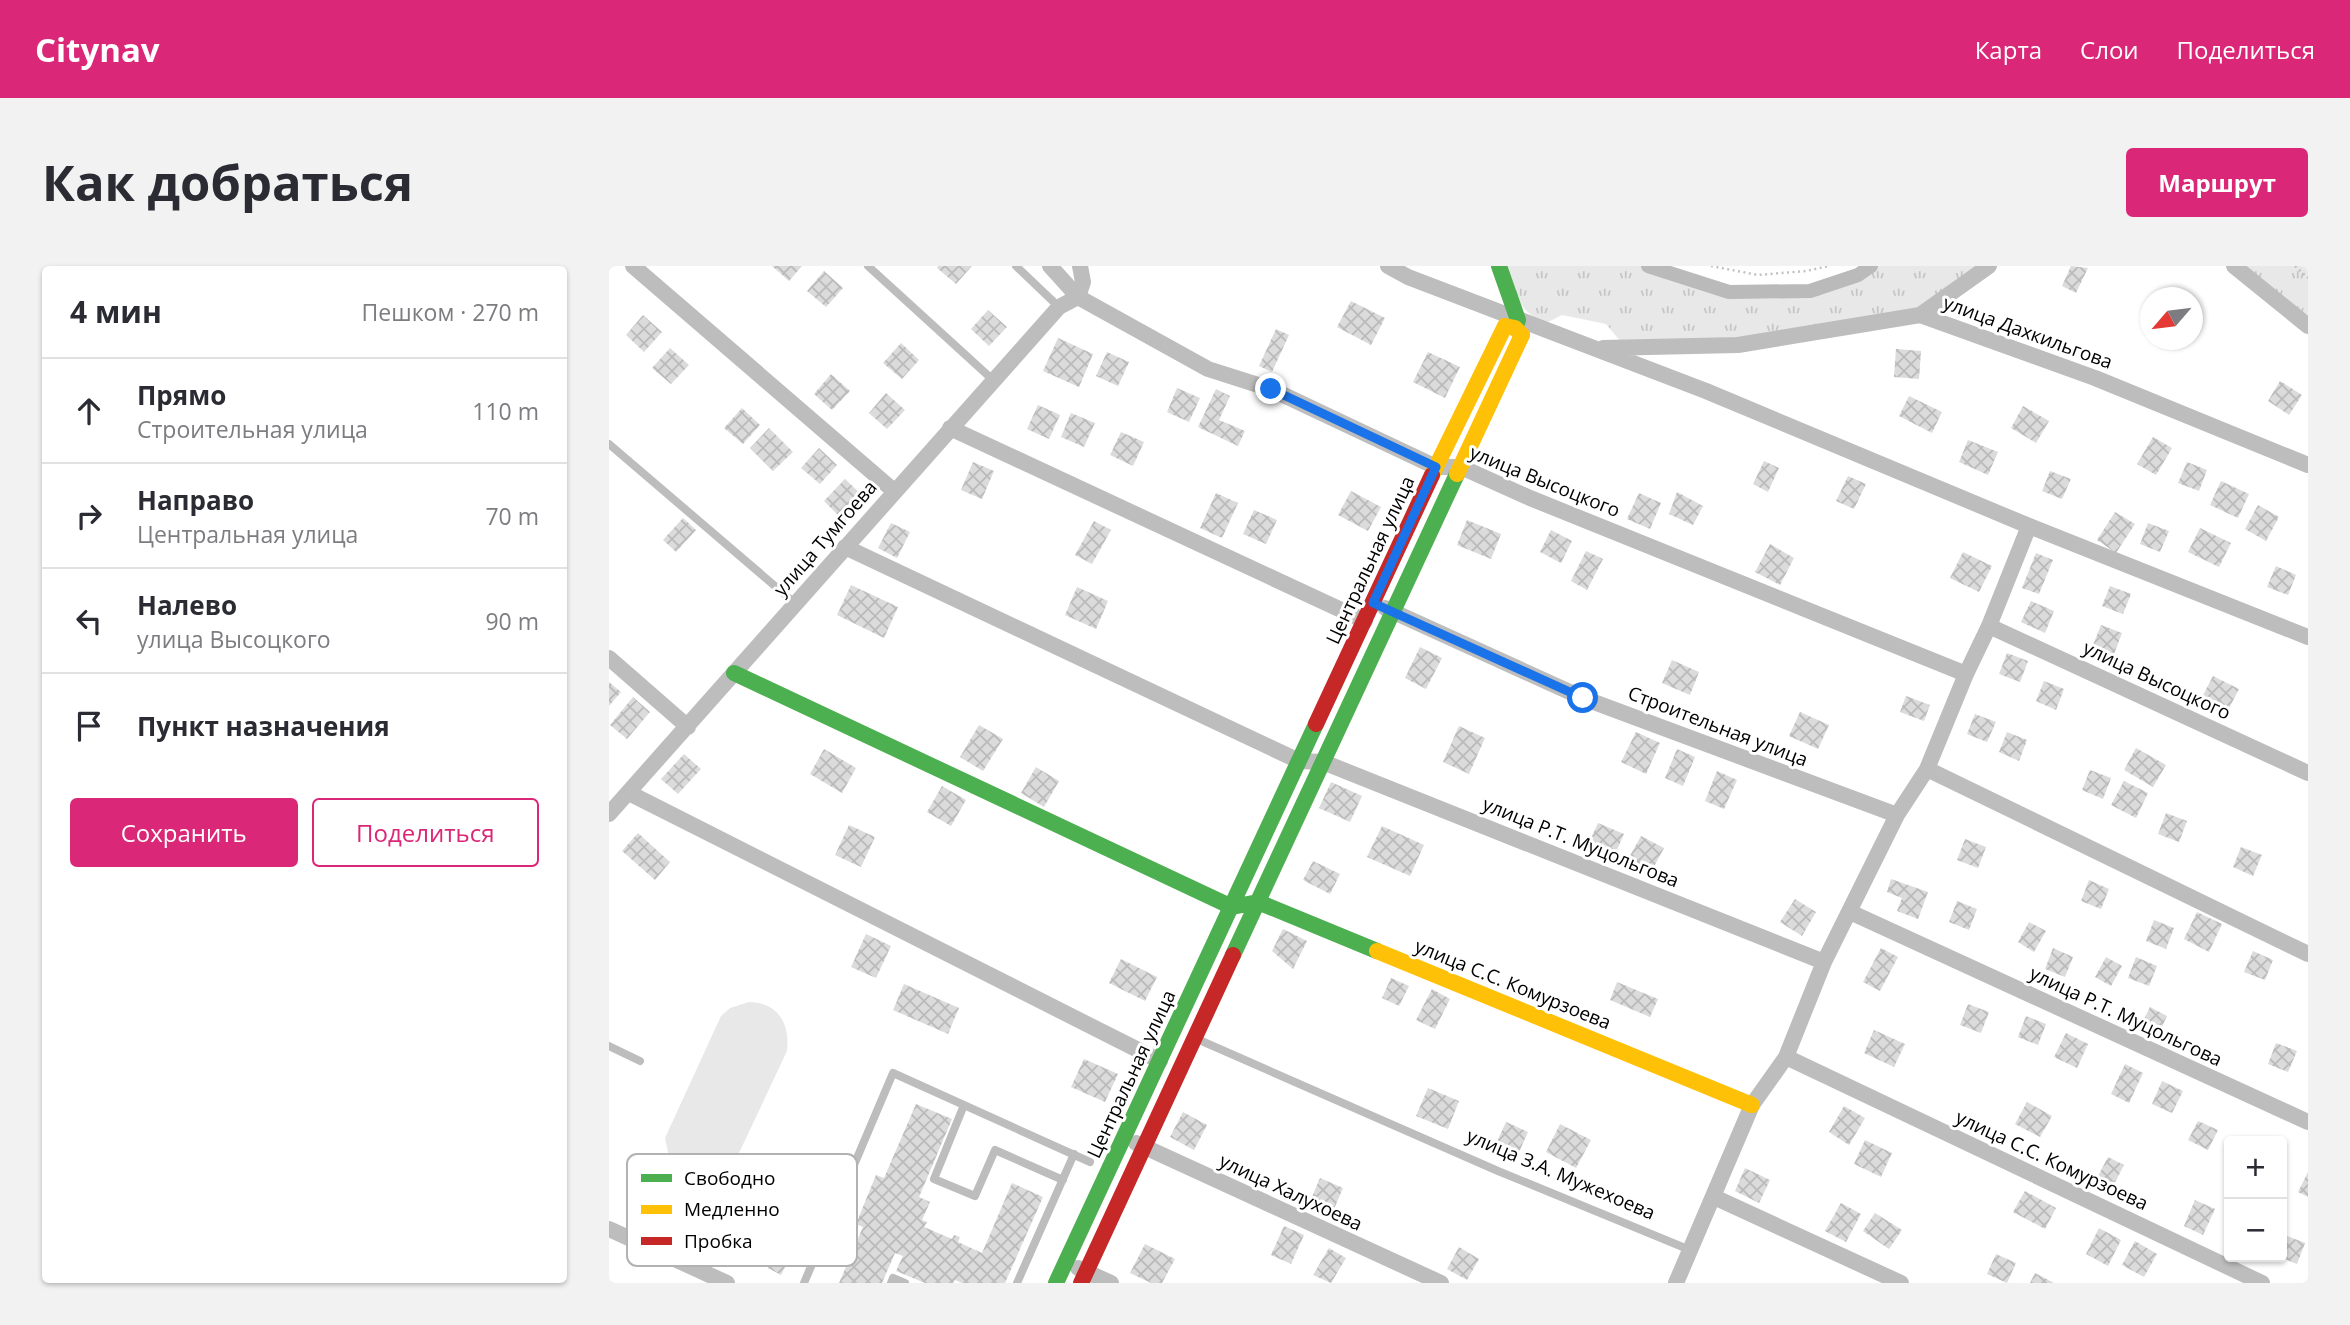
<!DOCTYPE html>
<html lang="ru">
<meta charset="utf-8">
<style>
:root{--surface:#fff;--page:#f2f2f3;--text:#2b2b33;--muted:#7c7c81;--line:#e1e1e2;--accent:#db2777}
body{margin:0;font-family:"Open Sans",sans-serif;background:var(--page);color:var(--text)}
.controls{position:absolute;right:21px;bottom:21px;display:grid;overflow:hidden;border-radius:7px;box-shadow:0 2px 5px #0004}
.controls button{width:63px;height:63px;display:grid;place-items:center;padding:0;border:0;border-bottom:2px solid var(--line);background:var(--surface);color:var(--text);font:35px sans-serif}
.compass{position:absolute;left:1531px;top:21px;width:63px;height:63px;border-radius:50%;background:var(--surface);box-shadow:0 2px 5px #0004;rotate:242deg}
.stop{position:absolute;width:21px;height:21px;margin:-16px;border:5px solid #1a73e8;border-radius:50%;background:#fff}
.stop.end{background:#1a73e8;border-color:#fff;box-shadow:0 2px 7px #0008}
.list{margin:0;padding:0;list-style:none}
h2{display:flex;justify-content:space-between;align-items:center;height:91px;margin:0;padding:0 28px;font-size:30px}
h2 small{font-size:23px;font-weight:400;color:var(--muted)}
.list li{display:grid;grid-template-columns:46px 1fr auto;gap:21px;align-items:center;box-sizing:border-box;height:105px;padding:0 28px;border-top:2px solid var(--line)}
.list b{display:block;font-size:26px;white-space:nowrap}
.list p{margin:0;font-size:23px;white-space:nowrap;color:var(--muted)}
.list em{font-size:23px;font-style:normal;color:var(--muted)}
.actions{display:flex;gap:14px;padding:21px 28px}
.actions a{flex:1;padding:16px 0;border:2px solid var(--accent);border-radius:7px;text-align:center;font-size:24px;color:var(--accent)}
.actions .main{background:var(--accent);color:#fff}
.icon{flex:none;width:38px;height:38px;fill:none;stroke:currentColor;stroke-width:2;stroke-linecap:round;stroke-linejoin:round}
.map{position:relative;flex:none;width:1699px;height:1017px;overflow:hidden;border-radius:7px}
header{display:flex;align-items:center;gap:42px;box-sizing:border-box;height:98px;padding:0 35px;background:var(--accent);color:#fff}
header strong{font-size:33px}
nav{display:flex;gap:38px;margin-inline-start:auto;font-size:24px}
.intro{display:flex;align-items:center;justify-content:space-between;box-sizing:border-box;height:168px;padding:0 42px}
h1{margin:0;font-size:49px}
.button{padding:18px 32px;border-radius:7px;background:var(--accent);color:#fff;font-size:24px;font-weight:700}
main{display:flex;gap:42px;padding:0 42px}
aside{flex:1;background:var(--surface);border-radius:7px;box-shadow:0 2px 5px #0004}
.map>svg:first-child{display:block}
.grass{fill:url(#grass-tufts)}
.garden{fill:#e8e8e8}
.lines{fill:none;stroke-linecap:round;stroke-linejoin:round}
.canal{stroke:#bababa;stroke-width:14}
.building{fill:url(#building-cross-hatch)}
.path{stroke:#c2c2c2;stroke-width:2.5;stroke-dasharray:2 3.5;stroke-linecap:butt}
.lane{stroke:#bdbdbd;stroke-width:8}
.street{stroke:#bdbdbd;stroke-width:16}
.fast{stroke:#4caf50;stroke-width:16}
.slow{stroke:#ffc107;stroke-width:16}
.jam{stroke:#c62828;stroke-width:16}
.route{stroke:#1a73e8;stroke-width:9}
.labels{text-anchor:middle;stroke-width:6;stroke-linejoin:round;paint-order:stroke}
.street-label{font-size:19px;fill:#000;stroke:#fff}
.key{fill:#fff;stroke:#b2b2b2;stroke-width:2}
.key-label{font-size:19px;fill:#000}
</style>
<header>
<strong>Citynav</strong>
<nav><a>Карта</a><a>Слои</a><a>Поделиться</a></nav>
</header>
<div class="intro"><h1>Как добраться</h1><a class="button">Маршрут</a></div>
<main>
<aside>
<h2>4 мин<small>Пешком · 270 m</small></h2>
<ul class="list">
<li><svg class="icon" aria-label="ahead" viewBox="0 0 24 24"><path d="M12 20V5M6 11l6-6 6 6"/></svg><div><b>Прямо</b><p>Строительная улица</p></div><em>110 m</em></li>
<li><svg class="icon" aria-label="right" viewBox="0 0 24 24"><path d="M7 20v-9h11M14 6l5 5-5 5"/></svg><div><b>Направо</b><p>Центральная улица</p></div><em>70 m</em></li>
<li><svg class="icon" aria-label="left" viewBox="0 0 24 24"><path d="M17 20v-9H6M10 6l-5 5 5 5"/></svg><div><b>Налево</b><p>улица Высоцкого</p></div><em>90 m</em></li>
<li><svg class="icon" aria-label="arrive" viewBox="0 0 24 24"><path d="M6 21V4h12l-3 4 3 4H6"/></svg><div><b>Пункт назначения</b></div></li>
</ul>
<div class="actions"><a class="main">Сохранить</a><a>Поделиться</a></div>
</aside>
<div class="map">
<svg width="1699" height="1017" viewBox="0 0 1699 1017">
<defs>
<pattern id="grass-tufts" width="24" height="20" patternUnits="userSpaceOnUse" patternTransform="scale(1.75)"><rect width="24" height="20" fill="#e8e8e8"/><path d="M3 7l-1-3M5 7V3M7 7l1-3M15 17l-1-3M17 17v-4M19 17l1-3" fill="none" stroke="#c5c5c5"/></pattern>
<pattern id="building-cross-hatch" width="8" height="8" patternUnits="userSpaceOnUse" patternTransform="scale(1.75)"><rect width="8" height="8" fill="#dbdbdb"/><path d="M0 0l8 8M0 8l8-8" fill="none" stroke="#bababa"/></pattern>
</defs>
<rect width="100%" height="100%" fill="#fff"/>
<!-- grass -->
<path class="grass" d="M 897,0 L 1039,0 L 1120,26 L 1201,25 L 1249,9 L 1262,0 L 1380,0 L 1311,49 L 1129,79 L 1012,76 L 997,58 L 953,49 L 937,57 C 908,45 907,28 897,0 Z
M 1625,0 L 1699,0 L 1699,60 Z"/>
<!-- garden -->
<path class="garden" d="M 140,736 C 170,737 181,758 178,785 L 122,904 L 102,916 L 82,915 L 67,904 L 61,895 L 56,872 L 112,750 L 121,742 Z"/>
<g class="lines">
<!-- canal -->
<path class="canal" d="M 1039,0 L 1120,26 L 1201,25 L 1249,9 L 1262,0"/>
</g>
<!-- building -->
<path class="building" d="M 163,0 L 193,0 L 180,15 Z
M 329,0 L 363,0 L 347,18 L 328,2 Z
M 1462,0 L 1479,2 L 1467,27 L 1453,20 Z
M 215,5 L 234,22 L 217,41 L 198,25 Z
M 742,35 L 776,52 L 762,79 L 728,61 Z
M 379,44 L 398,61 L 380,80 L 362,63 Z
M 34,49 L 53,66 L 35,86 L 17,69 Z
M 667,63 L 680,69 L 663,106 L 650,100 Z
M 449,72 L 484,88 L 470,121 L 434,105 Z
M 292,77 L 310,94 L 293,113 L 274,97 Z
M 61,82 L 80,99 L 62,118 L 43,102 Z
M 1287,83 L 1312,85 L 1310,113 L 1285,111 Z
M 498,86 L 520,96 L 509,120 L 487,110 Z
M 819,86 L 851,101 L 836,132 L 804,116 Z
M 222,108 L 241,125 L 223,144 L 205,128 Z
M 1671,115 L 1693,129 L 1680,149 L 1659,135 Z
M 568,122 L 591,132 L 580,156 L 558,146 Z
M 607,123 L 621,130 L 610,154 L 636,165 L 629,180 L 589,161 Z
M 277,127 L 296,144 L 278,163 L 260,147 Z
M 1300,130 L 1333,146 L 1323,167 L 1290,150 Z
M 429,139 L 451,149 L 440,173 L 418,163 Z
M 1414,140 L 1440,155 L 1427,177 L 1402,162 Z
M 133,142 L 151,159 L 134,178 L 115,162 Z
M 462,147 L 486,157 L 475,181 L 452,171 Z
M 160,162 L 184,186 L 164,205 L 141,182 Z
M 512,166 L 535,176 L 524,200 L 501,189 Z
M 1544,171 L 1563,182 L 1547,209 L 1528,198 Z
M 1359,174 L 1389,186 L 1379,209 L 1350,196 Z
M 210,182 L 228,199 L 211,218 L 192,202 Z
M 1155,195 L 1170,202 L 1159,226 L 1144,218 Z
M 364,196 L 385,205 L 373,233 L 352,224 Z
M 1578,196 L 1598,204 L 1590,225 L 1569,217 Z
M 1441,205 L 1462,213 L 1453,233 L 1433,225 Z
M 1239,210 L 1257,218 L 1245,243 L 1227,235 Z
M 236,213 L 258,234 L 236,256 L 215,235 Z
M 1612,215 L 1640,228 L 1629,252 L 1601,239 Z
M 742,225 L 772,241 L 759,265 L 729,249 Z
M 1068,226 L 1094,240 L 1084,259 L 1060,248 Z
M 607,227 L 629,237 L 613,272 L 591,262 Z
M 1030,227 L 1052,237 L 1041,263 L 1018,253 Z
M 1649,239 L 1670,251 L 1657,275 L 1636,263 Z
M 645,244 L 668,254 L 657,278 L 634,268 Z
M 1506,246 L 1526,258 L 1507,287 L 1488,274 Z
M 74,252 L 87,264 L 67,286 L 54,274 Z
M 858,254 L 892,268 L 882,293 L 848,279 Z
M 485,255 L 502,264 L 483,298 L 466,289 Z
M 282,257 L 301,266 L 288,292 L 269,282 Z
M 1539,257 L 1560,265 L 1551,286 L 1531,278 Z
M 1591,262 L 1622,277 L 1610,301 L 1579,286 Z
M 942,264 L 963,275 L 952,297 L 931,286 Z
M 1161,278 L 1185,292 L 1171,319 L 1146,306 Z
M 977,285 L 994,293 L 978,324 L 962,315 Z
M 1354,286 L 1383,300 L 1370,326 L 1341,312 Z
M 1427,287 L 1444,294 L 1430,328 L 1413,322 Z
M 1667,300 L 1687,309 L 1679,329 L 1658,321 Z
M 242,319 L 289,341 L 275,372 L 228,349 Z
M 1501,320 L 1522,328 L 1514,348 L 1493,340 Z
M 468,321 L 499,335 L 487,363 L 456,349 Z
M 1422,335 L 1445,345 L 1436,367 L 1412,356 Z
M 1492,359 L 1513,367 L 1505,388 L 1484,379 Z
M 811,381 L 833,392 L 817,423 L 796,412 Z
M 1398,387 L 1419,395 L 1411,416 L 1390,408 Z
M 1063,394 L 1090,406 L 1081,429 L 1053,417 Z
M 1604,410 L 1630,423 L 1616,450 L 1590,437 Z
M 1435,415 L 1455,423 L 1447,444 L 1427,435 Z
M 0,416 L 12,426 L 0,440 Z
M 1297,430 L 1321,439 L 1315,455 L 1291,446 Z
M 24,431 L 41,446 L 18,473 L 1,459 Z
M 1191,446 L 1220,459 L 1209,483 L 1180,470 Z
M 1366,448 L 1387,456 L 1378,476 L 1358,468 Z
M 370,459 L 394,473 L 374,505 L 351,491 Z
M 850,460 L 876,472 L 860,508 L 834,496 Z
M 1027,466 L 1051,477 L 1037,508 L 1012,496 Z
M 1398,466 L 1418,474 L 1410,495 L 1390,486 Z
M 1527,482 L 1557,499 L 1544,521 L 1515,504 Z
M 215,483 L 247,502 L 233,527 L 201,508 Z
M 1068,483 L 1086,491 L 1074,520 L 1056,512 Z
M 75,488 L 92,503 L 69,528 L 52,513 Z
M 427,501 L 450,515 L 435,541 L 412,527 Z
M 1481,504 L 1502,512 L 1494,533 L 1473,524 Z
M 1108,505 L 1128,514 L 1115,543 L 1096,535 Z
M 1515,515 L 1539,527 L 1527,552 L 1502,539 Z
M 722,516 L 753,530 L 741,556 L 710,542 Z
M 333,520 L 357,534 L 342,560 L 318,546 Z
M 1557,547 L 1578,555 L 1570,576 L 1549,568 Z
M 989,557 L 1015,568 L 1004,593 L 978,581 Z
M 240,559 L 266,571 L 252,601 L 226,589 Z
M 773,560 L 815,579 L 801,610 L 758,591 Z
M 29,567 L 61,596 L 46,614 L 13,585 Z
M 1032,570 L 1055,582 L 1040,610 L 1017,597 Z
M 1356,573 L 1377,581 L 1369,602 L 1348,594 Z
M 1632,581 L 1653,589 L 1644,610 L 1624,601 Z
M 704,595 L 731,608 L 721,628 L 694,614 Z
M 1282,613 L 1319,626 L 1309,653 L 1288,645 L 1293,632 L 1278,626 Z
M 1480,614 L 1500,623 L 1492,643 L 1472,635 Z
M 1186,633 L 1207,646 L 1193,670 L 1171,656 Z
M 1348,635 L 1368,643 L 1360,664 L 1340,656 Z
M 1588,646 L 1613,658 L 1600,686 L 1575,673 Z
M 1545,654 L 1565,662 L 1557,683 L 1537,675 Z
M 1420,656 L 1437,665 L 1425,686 L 1409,676 Z
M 674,663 L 698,675 L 684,703 L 663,685 Z
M 257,668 L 282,680 L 267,712 L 242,701 Z
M 1272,682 L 1289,691 L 1271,725 L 1254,716 Z
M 1444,682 L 1464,691 L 1456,711 L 1436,703 Z
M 1644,685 L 1664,694 L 1656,714 L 1635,706 Z
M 1497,691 L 1513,700 L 1502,720 L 1486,711 Z
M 1527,691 L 1548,700 L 1540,720 L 1519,712 Z
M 512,693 L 548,711 L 536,735 L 500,717 Z
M 782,712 L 800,720 L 790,740 L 773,732 Z
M 1008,716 L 1049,733 L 1041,751 L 1001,734 Z
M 295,718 L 350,742 L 339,768 L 284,744 Z
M 823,723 L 841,733 L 826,763 L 807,754 Z
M 1359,738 L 1380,746 L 1372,767 L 1351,759 Z
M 1541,741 L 1558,750 L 1550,767 L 1532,759 Z
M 1417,750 L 1437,758 L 1429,779 L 1409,771 Z
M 1265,764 L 1296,778 L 1285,801 L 1255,787 Z
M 1457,767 L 1479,778 L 1468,802 L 1445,791 Z
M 1667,777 L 1688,785 L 1679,806 L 1659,798 Z
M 475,793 L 509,808 L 496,836 L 462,821 Z
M 1516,798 L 1534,807 L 1520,837 L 1502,828 Z
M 1553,815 L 1574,825 L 1563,847 L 1543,838 Z
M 819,822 L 850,835 L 839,863 L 807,850 Z
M 1418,836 L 1443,850 L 1431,871 L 1406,858 Z
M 307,838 L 343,853 L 310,931 L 321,936 L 313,954 L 318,956 L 315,961 L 343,973 L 345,969 L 351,971 L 349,976 L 373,987 L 403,917 L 434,931 L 396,1017 L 353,1017 L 346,1014 L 344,1017 L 316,1017 L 287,1005 L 294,990 L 286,987 L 273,1017 L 230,1017 L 254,961 L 247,958 L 267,909 L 275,912 Z
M 1235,840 L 1256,852 L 1240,879 L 1220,866 Z
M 574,846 L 598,859 L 585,884 L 561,871 Z
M 1589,855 L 1609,864 L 1599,884 L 1579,874 Z
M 897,856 L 919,866 L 906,895 L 884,884 Z
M 951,858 L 982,874 L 967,902 L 937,886 Z
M 1256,874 L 1283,887 L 1272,911 L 1245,898 Z
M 1499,891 L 1515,899 L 1501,926 L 1485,918 Z
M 1136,902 L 1161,914 L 1150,937 L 1126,925 Z
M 1699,906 L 1699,931 L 1689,926 Z
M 711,912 L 734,922 L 722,950 L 699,940 Z
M 1416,925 L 1447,942 L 1436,963 L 1404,946 Z
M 1586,934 L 1606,943 L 1594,969 L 1575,960 Z
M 1232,937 L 1252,948 L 1237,976 L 1216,965 Z
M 1266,947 L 1293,964 L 1280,983 L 1254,965 Z
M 675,960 L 695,969 L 682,998 L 662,989 Z
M 1490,962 L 1512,974 L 1499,1000 L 1477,988 Z
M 1676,969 L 1696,977 L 1688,998 L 1673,992 L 1673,976 Z
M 1526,975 L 1548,988 L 1535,1011 L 1513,999 Z
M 536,978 L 566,993 L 553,1017 L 542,1017 L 521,1007 Z
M 850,981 L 870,993 L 858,1014 L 838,1003 Z
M 720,982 L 737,992 L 722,1017 L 704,1009 Z
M 1387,988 L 1407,997 L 1398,1017 L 1378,1008 Z
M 164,991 L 178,997 L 172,1009 L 159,1002 Z
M 1426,1007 L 1445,1017 L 1421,1017 Z"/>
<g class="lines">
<!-- path -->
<path class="path" d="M 1102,0 L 1149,9 L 1197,5 L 1220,0
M 1686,0 L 1699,12"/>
<!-- lane -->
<path class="lane" d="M 259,0 L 384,114
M 407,0 L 450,41
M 0,178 L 187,338
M 588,773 L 889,905 L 1081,984
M 0,780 L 31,795
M 355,839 L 325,913 L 366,930 L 386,884 L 454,914
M 195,1017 L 284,807 L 481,896
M 282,1017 L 284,1012 L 296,1017
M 408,1017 L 465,888"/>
<!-- street -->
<path class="street" d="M 24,0 L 285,225
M 441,0 L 469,31 L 599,103 L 662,123 L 827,201 L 852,201 L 921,232 L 1357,408
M 779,0 L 799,11 L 1097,125 L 1420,260 L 1699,371
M 1625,0 L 1699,60
M 469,31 L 474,16 L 471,0
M 1311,49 L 1380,0
M 994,82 L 1129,79 L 1311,49 L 1486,112 L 1699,199
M 341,162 L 756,355
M 236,281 L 690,495 L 714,496 L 1215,696
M 776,342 L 974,432 L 1288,549
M 1380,360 L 1699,507
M 0,392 L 79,461
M 1318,503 L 1699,688
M 20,527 L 551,795
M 0,548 L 450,41 L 469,31
M 1241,646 L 1699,856
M 1177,791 L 1653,1017
M 527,877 L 832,1017
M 1105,931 L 1292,1017
M 0,963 L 118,1017
M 469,1002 L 502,1017
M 1067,1017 L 1143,839 L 1177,791 L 1215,696 L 1288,549 L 1318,503 L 1357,408 L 1380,360 L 1420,260"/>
<!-- fast -->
<path class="fast" d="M 890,0 L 909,54 L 906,62
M 125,407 L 623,641 L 649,636 L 768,685
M 624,689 L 848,208
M 447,1017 L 707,458"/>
<!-- slow -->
<path class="slow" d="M 823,209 L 896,60 L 906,62 L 913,69 L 848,208
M 768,685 L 1143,839"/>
<!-- jam -->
<path class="jam" d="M 707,458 L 823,209
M 472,1017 L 624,689"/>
</g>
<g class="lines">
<!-- route -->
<path class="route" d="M 662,123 L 827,201 L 764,337 L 974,432"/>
</g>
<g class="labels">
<!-- street labels -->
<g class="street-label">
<text transform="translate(1419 66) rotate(20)" y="7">улица Дахкильгова</text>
<text transform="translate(936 215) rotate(22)" y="7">улица Высоцкого</text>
<text transform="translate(216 272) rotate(-49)" y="7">улица Тумгоева</text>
<text transform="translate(761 294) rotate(-65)" y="7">Центральная улица</text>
<text transform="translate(1548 414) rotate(25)" y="7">улица Высоцкого</text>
<text transform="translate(1109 460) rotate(21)" y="7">Строительная улица</text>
<text transform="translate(972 576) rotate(22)" y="7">улица Р.Т. Муцольгова</text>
<text transform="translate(904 718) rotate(22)" y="7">улица С.С. Комурзоева</text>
<text transform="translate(1517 750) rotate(25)" y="7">улица Р.Т. Муцольгова</text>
<text transform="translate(522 808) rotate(-65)" y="7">Центральная улица</text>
<text transform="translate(1443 894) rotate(25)" y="7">улица С.С. Комурзоева</text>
<text transform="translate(952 908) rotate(23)" y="7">улица З.А. Мужехоева</text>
<text transform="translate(682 926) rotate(25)" y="7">улица Халухоева</text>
</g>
</g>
<!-- legend -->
<rect x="18" y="888" width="230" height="112" rx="10" class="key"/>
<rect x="32" y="908" width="31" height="8" fill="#4caf50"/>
<rect x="32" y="939" width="31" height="9" fill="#ffc107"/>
<rect x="32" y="971" width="31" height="8" fill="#c62828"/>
<g class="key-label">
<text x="75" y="919">Свободно</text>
<text x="75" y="950">Медленно</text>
<text x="75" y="982">Пробка</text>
</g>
</svg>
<div class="controls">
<button>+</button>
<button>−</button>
</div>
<svg class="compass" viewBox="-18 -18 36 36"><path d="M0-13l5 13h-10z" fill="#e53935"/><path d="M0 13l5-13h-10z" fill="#7c7c81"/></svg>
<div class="stop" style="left:974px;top:432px"></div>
<div class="stop end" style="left:662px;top:123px"></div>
</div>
</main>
